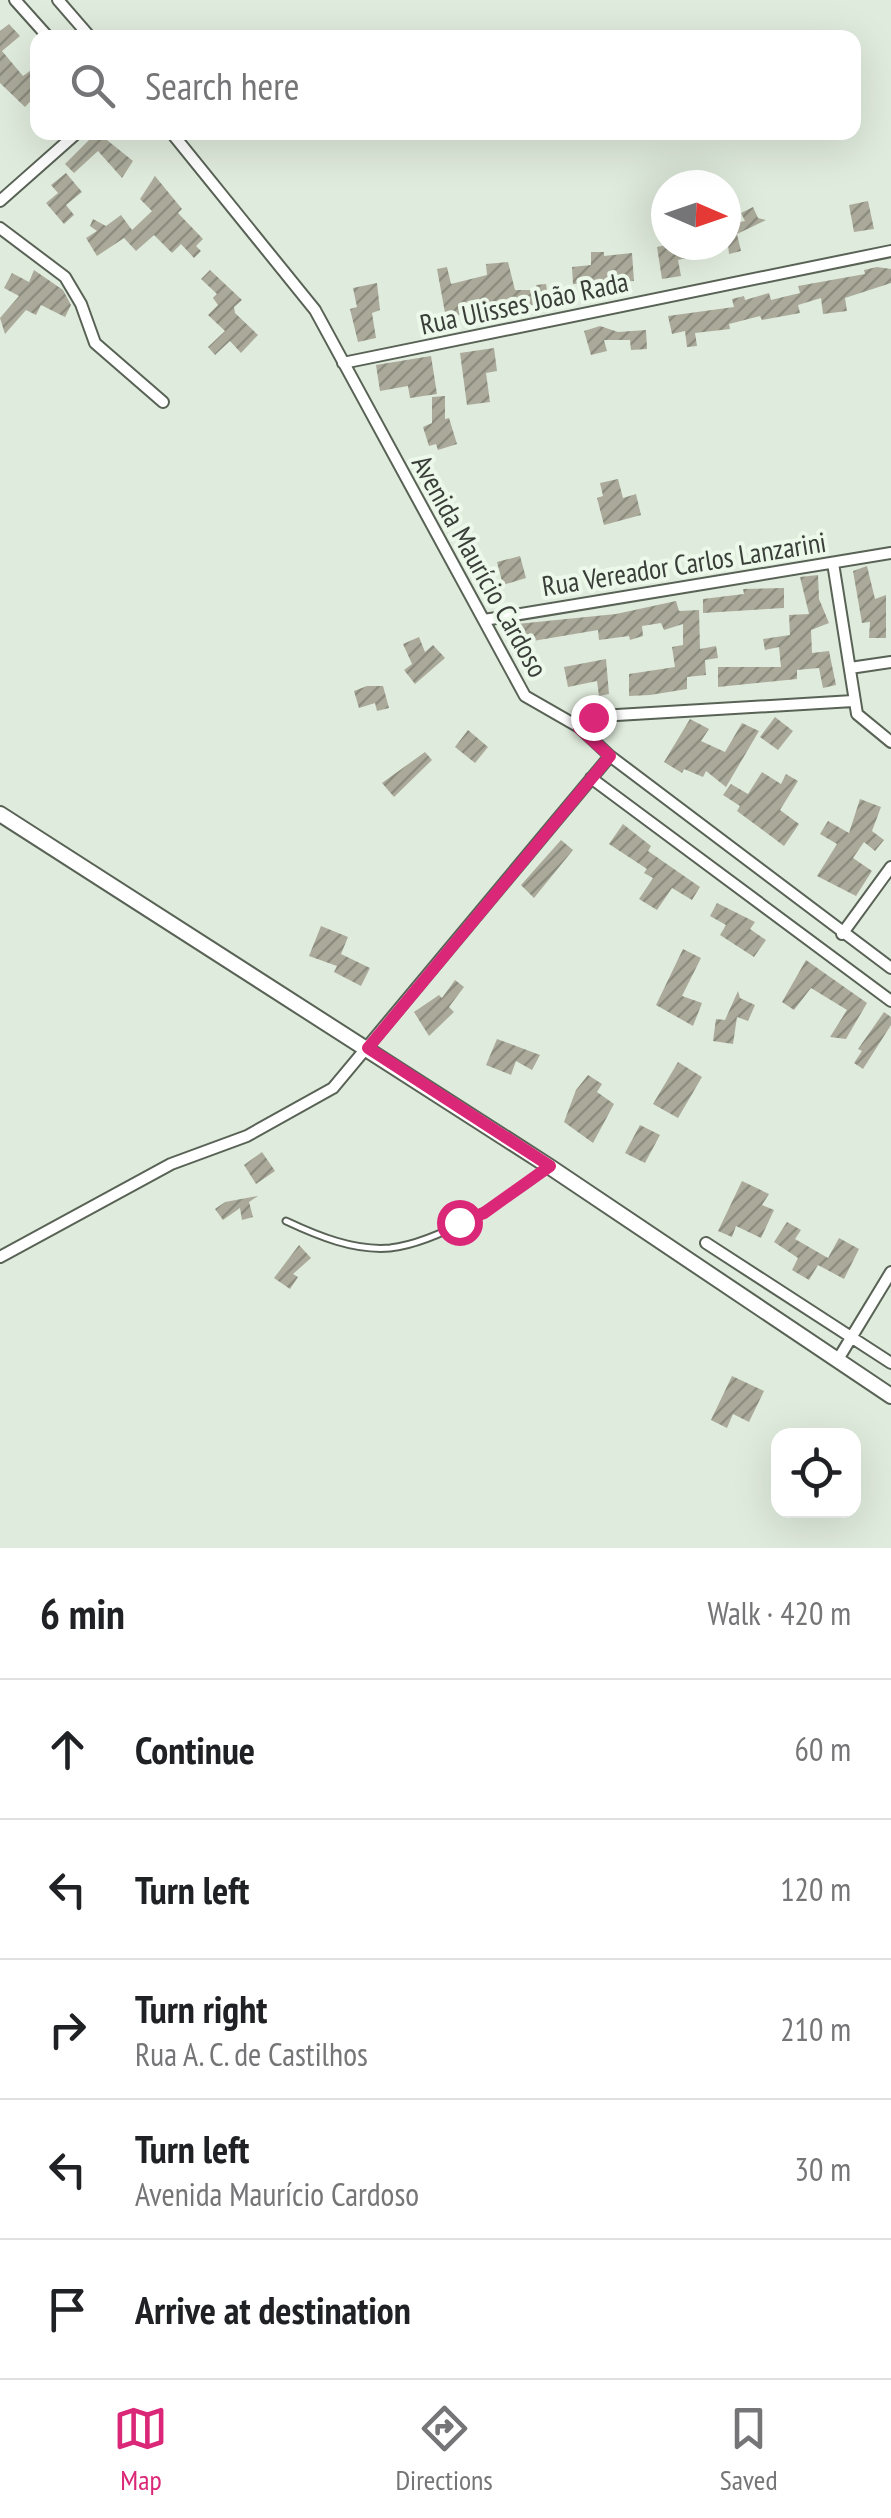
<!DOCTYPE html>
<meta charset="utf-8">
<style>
:root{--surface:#fff;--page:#f2f2f2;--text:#202124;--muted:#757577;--line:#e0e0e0;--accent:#db2777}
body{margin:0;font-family:"PT Sans Narrow",sans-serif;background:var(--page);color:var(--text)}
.controls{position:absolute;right:30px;bottom:30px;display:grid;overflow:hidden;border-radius:20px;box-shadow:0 10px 40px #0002}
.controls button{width:90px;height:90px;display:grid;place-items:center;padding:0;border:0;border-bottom:2px solid var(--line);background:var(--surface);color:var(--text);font:50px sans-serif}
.compass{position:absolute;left:651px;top:170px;width:90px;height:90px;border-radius:50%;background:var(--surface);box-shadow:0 10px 40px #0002;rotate:92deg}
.stop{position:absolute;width:30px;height:30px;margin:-22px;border:8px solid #db2777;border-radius:50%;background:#fff}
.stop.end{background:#db2777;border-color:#fff;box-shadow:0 2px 10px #0008}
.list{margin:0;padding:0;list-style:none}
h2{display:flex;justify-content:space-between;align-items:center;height:130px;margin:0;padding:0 40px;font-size:42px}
h2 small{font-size:32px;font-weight:400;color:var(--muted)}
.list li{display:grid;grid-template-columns:65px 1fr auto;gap:30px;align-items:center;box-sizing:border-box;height:140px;padding:0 40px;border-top:2px solid var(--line)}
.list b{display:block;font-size:38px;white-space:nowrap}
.list p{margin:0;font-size:32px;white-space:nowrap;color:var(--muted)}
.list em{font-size:32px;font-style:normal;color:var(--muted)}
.icon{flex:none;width:55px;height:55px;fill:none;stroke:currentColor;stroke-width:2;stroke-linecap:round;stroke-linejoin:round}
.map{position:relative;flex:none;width:891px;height:1548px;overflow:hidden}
.search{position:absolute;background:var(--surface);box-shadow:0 10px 40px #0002;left:30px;right:30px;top:30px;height:110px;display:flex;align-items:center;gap:25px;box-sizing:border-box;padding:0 35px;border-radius:20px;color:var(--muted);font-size:38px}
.sheet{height:830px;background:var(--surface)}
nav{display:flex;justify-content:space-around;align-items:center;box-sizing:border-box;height:140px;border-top:2px solid var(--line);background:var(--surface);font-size:28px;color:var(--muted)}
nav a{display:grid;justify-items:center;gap:5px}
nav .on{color:var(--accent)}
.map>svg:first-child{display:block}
.building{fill:url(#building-hatch)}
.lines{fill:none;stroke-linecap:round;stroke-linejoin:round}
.lane-casing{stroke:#586255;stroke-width:9}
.street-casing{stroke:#586255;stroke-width:14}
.secondary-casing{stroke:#586255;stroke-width:18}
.lane{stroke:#fff;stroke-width:5}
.street{stroke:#fff;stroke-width:10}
.secondary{stroke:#fff;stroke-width:14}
.route{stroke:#db2777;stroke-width:12}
.labels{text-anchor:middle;stroke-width:8;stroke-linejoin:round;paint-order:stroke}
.street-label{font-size:28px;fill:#393e38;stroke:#ecf8e9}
</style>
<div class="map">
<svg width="891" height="1548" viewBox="0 0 891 1548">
<defs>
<pattern id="building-hatch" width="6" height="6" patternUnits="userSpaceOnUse" patternTransform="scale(2.5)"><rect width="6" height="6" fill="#abaa9a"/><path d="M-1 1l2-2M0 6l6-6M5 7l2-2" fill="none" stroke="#8c8c7f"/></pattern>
</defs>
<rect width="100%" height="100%" fill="#dfebdc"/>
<!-- building -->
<path class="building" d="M 9,24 L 20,36 L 2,51 L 23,76 L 38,65 L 38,93 L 25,107 L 0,83 L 0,31 Z
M 97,132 L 133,161 L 122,178 L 98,151 L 74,173 L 65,164 Z
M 66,173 L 82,192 L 66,205 L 74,215 L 64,224 L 46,203 L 58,193 L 51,185 Z
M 155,176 L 182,209 L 178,213 L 203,239 L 196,246 L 201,251 L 194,258 L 181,244 L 172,253 L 154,235 L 136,251 L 124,238 L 97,256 L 86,238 L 97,231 L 90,226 L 93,219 L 106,226 L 121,215 L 132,230 L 152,211 L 140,199 Z
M 868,201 L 874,229 L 854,232 L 849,205 Z
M 753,207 L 758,218 L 766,220 L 737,234 L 741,251 L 729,254 L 726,225 L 745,221 L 741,213 Z
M 666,245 L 698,245 L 700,255 L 678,260 L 681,276 L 662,279 L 657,247 Z
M 591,252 L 604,252 L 604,256 L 632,253 L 634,281 L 573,284 L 572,267 L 591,265 Z
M 508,262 L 515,290 L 537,290 L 536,285 L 546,284 L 547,290 L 563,290 L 563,297 L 534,300 L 535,305 L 519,306 L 520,310 L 500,316 L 469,320 L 467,313 L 446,318 L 437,269 L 447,267 L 451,284 L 487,275 L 486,264 Z
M 877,267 L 891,269 L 891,283 L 845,298 L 847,311 L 823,314 L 821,298 L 798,305 L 800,313 L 762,320 L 760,316 L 729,324 L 730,329 L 695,333 L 697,346 L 687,347 L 685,331 L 672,334 L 668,316 L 734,307 L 732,299 L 744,296 L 745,300 L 769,293 L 771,300 L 800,293 L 798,286 L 865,274 L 864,270 Z
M 34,270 L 63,290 L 71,305 L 65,317 L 41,305 L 36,315 L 26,310 L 5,334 L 0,318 L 19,296 L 4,288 L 12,273 L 29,282 Z
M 210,270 L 242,300 L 234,307 L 235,313 L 258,335 L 241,353 L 230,341 L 215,355 L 208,347 L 225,331 L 208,315 L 218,305 L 213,298 L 217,294 L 201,279 Z
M 377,283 L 380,310 L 372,313 L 376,338 L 358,342 L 350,309 L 357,307 L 353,288 Z
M 600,326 L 618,332 L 646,330 L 647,349 L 631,350 L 630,340 L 604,340 L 607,351 L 591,355 L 584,331 Z
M 494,348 L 497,371 L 486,373 L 490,402 L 467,405 L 460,353 Z
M 431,356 L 437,394 L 410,398 L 408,386 L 380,391 L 376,365 Z
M 445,396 L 445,419 L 449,418 L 457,444 L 438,450 L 436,444 L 429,446 L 423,427 L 432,423 L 432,397 Z
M 618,479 L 623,498 L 636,494 L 641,515 L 604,525 L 597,498 L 603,496 L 600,483 Z
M 520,556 L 526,578 L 503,585 L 497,562 Z
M 867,566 L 875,599 L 886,595 L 886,638 L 869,638 L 870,622 L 862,623 L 853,571 Z
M 818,575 L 819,599 L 829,623 L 811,630 L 812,653 L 829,651 L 836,685 L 823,688 L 819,668 L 797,670 L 797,679 L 718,687 L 718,667 L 781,667 L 779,647 L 765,650 L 763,639 L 790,635 L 789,615 L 809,614 L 800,577 Z
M 784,588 L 784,608 L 703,613 L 703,599 L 744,594 L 743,589 Z
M 676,601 L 679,611 L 699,610 L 700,649 L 716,646 L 718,658 L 705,660 L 706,675 L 687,677 L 687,689 L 650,695 L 629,696 L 629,674 L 675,667 L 672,647 L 683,645 L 683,624 L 664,630 L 661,623 L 642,626 L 643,636 L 630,640 L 629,636 L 599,640 L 598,630 L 521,643 L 517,624 L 616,614 Z
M 419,637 L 425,652 L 433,645 L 445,658 L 415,684 L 404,670 L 412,664 L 403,644 Z
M 606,659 L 609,694 L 599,696 L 597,681 L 568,687 L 564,667 Z
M 367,686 L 383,686 L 389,708 L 377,711 L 375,703 L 359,708 L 354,691 Z
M 775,717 L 793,731 L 778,750 L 760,737 Z
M 690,719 L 709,729 L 701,741 L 725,752 L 742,723 L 759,731 L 726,787 L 706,771 L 703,777 L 684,769 L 682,773 L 664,762 Z
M 468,730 L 488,747 L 475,763 L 455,747 Z
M 425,752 L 432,760 L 394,797 L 382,783 Z
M 762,772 L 781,784 L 786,774 L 798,781 L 780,810 L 799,824 L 784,846 L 737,811 L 740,806 L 723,795 L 731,784 L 748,794 Z
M 860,799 L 881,807 L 872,831 L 884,840 L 875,851 L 864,842 L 853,858 L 872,871 L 856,896 L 817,876 L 837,844 L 820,834 L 828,821 L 849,833 Z
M 623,824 L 651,846 L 648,851 L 700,887 L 692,900 L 672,888 L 657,910 L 639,899 L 653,878 L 644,873 L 647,869 L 609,844 Z
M 561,840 L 573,850 L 534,898 L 521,885 Z
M 717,903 L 755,922 L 750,929 L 766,940 L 754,957 L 720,935 L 726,925 L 710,916 Z
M 321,926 L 348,937 L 341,954 L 370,968 L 361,986 L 334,972 L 337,966 L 309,956 Z
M 683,949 L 701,958 L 682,996 L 702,1003 L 693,1026 L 656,1005 Z
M 806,960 L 867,1003 L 846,1039 L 830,1037 L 847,1010 L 811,988 L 794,1010 L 782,1002 Z
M 455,980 L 464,987 L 449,1007 L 454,1012 L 429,1036 L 414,1012 L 439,995 L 442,998 Z
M 738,991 L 740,998 L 755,1005 L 748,1021 L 737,1017 L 733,1044 L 713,1041 L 716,1019 L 725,1020 Z
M 884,1012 L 891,1017 L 891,1025 L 863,1069 L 854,1063 L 862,1051 L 858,1049 Z
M 497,1039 L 540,1055 L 532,1070 L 516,1061 L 511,1075 L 486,1065 Z
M 678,1062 L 702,1077 L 678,1118 L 653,1104 Z
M 588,1075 L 602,1084 L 597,1092 L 614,1104 L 593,1143 L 564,1122 L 576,1090 Z
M 640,1125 L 660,1135 L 645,1163 L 625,1153 Z
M 262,1152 L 275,1171 L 256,1184 L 244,1165 Z
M 742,1181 L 769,1194 L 762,1205 L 774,1210 L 761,1238 L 736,1226 L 732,1237 L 718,1231 Z
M 258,1196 L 249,1202 L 253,1217 L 242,1220 L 240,1208 L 223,1220 L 215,1209 L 225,1202 Z
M 787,1222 L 801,1230 L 795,1239 L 828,1258 L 839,1238 L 859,1249 L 844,1279 L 818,1265 L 809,1280 L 792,1270 L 798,1258 L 774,1242 Z
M 299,1245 L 311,1258 L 293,1274 L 298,1277 L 290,1289 L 274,1278 Z
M 732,1376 L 764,1391 L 749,1422 L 733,1414 L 727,1428 L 711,1420 Z"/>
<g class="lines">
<!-- lane casing -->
<g class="lane-casing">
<path id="lane" d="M 286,1221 C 318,1236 354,1251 390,1248 C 437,1243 511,1198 547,1169"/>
</g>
<!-- street casing -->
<g class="street-casing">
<path id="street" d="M 15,0 L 49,38
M 58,0 L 91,38
M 171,132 L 315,310 L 525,696 L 579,727 L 610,756 L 891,968
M 0,201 L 78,132
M 0,228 L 65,277 L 81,304 L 95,343 L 163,402
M 343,363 L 891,251
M 833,563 L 857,714 L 891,742
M 484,620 L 891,553
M 850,668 L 891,662
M 579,727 L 600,716 L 853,701
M 591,778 L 891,1001
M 842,934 L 891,867
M 706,1243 L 891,1363
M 0,1257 L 171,1164 L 247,1136 L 333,1088 L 610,756
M 837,1361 L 891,1272"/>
</g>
<!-- secondary casing -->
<g class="secondary-casing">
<path id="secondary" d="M 0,814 L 550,1167 L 891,1396"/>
</g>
<!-- lane -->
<use href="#lane" class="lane"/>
<!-- street -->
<use href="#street" class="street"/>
<!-- secondary -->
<use href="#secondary" class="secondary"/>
</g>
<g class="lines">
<!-- route -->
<path class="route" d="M 459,1222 L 484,1213 L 550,1166 L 368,1048 L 610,756 L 579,728 L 593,717"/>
</g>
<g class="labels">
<!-- street labels -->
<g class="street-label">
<text transform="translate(524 303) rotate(-12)" y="10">Rua Ulisses João Rada</text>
<text transform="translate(684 564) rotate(-9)" y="10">Rua Vereador Carlos Lanzarini</text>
<text transform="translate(480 566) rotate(61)" y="10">Avenida Maurício Cardoso</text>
</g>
</g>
</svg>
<div class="controls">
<button><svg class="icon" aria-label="locate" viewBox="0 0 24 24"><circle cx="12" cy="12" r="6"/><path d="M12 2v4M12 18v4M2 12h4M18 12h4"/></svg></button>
</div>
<svg class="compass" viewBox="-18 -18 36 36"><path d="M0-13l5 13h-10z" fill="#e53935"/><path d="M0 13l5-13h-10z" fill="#757577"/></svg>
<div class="stop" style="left:459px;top:1222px"></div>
<div class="stop end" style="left:593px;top:717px"></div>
<div class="search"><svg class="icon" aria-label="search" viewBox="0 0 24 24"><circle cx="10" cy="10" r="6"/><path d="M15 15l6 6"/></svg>Search here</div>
</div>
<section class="sheet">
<h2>6 min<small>Walk · 420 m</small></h2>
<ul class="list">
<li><svg class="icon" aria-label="ahead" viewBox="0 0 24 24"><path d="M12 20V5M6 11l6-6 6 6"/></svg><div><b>Continue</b></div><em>60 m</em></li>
<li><svg class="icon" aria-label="left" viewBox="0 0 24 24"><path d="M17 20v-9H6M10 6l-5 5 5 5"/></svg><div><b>Turn left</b></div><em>120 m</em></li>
<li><svg class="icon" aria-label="right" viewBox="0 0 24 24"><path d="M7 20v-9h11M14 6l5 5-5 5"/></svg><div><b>Turn right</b><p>Rua A. C. de Castilhos</p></div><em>210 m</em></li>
<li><svg class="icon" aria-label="left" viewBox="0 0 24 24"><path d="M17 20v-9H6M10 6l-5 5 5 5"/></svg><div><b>Turn left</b><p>Avenida Maurício Cardoso</p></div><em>30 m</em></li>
<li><svg class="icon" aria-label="arrive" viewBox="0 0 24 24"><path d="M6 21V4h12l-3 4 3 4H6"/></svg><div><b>Arrive at destination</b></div></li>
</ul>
</section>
<nav>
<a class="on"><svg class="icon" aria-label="map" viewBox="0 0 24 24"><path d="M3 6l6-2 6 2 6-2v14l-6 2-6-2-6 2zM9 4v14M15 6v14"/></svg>Map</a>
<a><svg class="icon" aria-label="directions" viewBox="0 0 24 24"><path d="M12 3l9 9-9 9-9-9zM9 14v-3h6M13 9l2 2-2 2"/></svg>Directions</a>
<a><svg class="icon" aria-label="saved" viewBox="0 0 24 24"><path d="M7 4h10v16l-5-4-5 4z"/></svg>Saved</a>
</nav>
